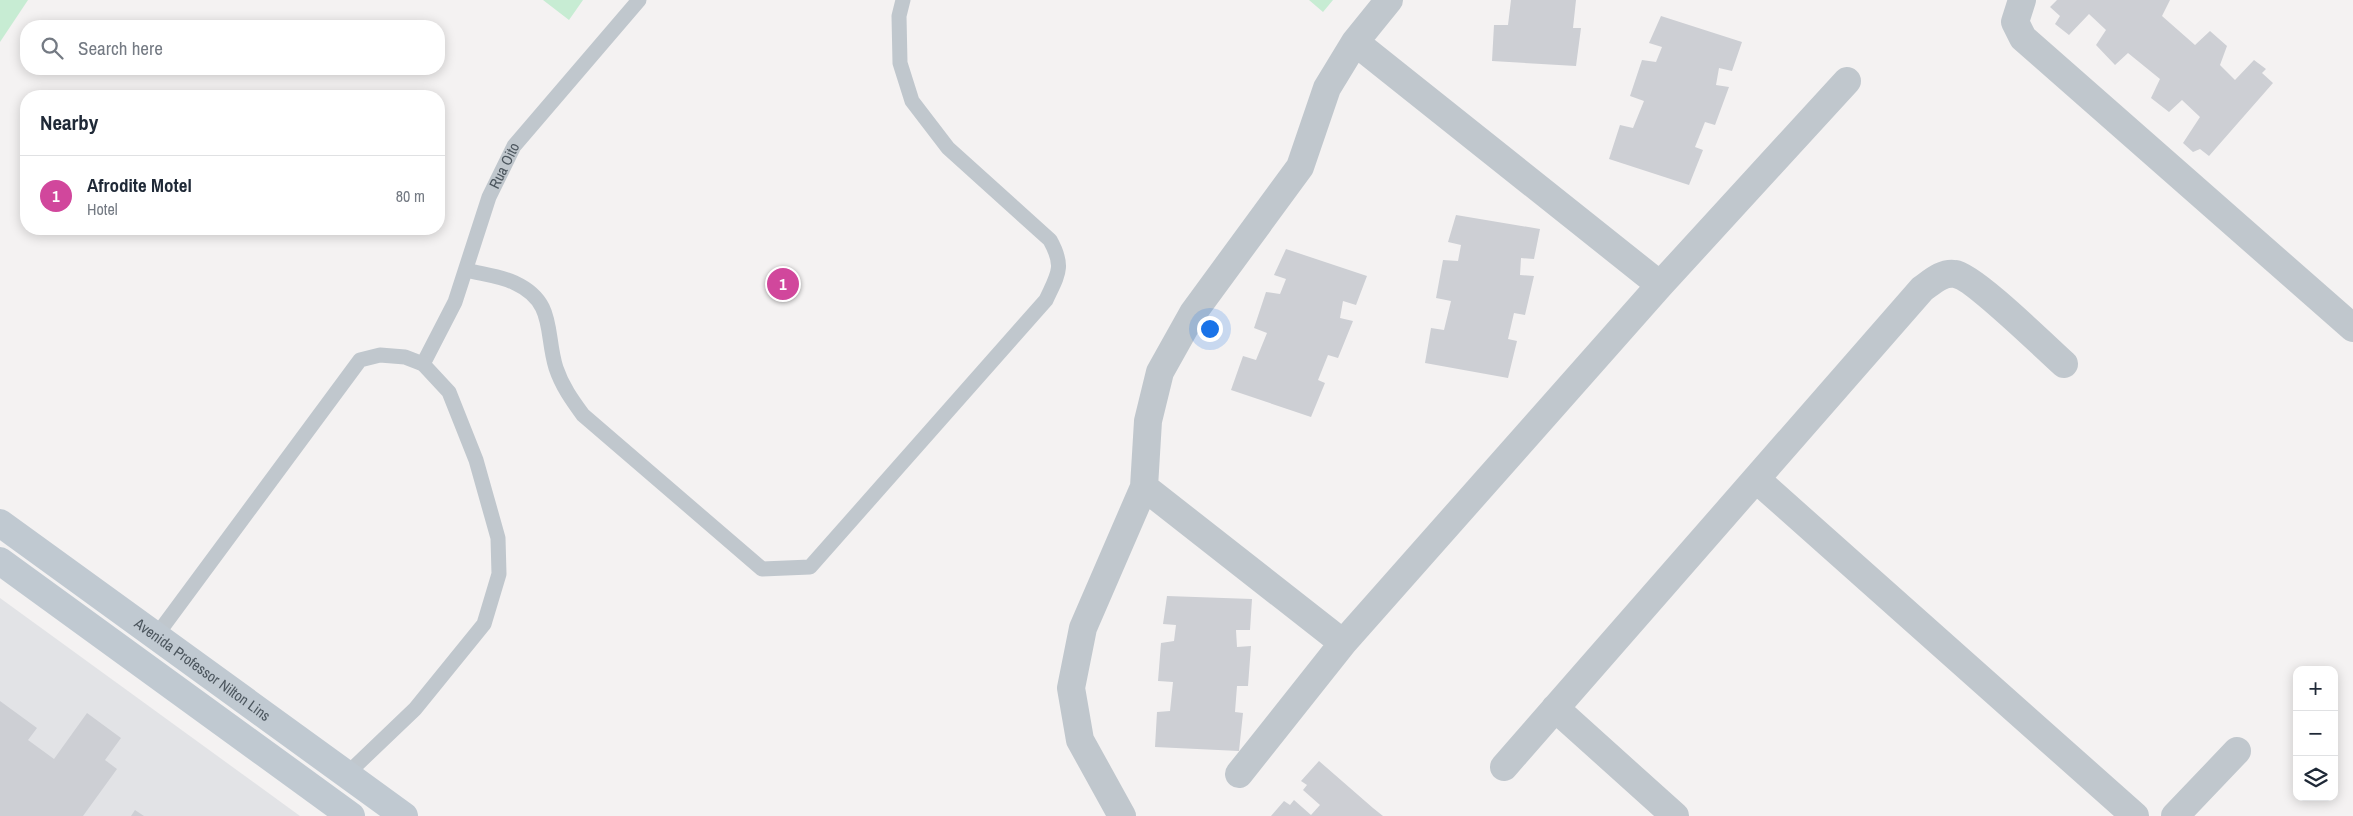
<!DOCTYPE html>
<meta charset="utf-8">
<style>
:root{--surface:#fff;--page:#f2f2f3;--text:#1f2937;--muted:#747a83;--line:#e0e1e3;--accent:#2f7ed1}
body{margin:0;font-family:"Archivo Narrow",sans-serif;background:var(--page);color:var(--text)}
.controls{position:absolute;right:15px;bottom:15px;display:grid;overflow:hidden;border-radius:10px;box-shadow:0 2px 12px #0003}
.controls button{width:45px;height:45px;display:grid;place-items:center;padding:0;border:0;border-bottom:1px solid var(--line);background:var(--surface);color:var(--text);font:25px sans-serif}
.you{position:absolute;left:1209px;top:328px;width:18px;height:18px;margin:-12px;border:4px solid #fff;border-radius:50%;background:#1a73e8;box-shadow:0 0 0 8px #1a73e833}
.badge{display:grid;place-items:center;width:32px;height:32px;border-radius:50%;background:var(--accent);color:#fff;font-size:16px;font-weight:700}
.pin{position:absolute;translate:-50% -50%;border:2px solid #fff;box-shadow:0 1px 5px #0006}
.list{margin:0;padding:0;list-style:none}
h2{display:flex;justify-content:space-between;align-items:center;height:65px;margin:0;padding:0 20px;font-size:21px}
h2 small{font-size:16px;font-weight:400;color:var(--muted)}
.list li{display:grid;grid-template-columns:32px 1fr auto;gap:15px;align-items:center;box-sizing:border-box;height:80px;padding:0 20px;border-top:1px solid var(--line)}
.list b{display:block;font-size:19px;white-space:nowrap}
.list p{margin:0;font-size:16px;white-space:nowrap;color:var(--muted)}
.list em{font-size:16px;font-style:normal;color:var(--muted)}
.icon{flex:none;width:28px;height:28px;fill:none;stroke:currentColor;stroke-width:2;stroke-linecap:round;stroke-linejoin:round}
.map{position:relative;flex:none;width:2353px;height:816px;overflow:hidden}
.search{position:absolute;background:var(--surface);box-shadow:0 2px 12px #0003;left:20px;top:20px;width:425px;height:55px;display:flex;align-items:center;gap:12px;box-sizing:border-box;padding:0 18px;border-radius:20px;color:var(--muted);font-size:19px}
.panel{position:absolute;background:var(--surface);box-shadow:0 2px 12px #0003;left:20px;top:90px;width:425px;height:145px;border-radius:20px}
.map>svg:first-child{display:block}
.airport{fill:#e2e3e6}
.green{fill:#c7ecd3}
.building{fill:#cdcfd4}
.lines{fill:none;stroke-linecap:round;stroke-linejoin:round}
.service{stroke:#c0c7cd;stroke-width:15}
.minor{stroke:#c0c7cd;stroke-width:28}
.secondary{stroke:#c0c9d1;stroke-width:28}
.labels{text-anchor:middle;stroke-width:5;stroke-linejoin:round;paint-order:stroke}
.street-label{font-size:15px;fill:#4c565e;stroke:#fff}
</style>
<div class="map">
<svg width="2353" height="816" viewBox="0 0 2353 816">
<rect width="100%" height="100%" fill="#f4f2f2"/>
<!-- airport -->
<path class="airport" d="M 0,598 L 300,816 L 0,816 Z"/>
<!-- green -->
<path class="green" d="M 0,0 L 28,0 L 0,42 Z
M 543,0 L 583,0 L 569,20 Z
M 1309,0 L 1333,0 L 1323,12 Z"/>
<!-- building -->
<path class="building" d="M 1511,0 L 1576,0 L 1573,28 L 1581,28 L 1576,66 L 1492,61 L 1494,25 L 1508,25 Z
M 2057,0 L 2170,0 L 2162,16 L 2195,45 L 2210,31 L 2227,46 L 2220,65 L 2235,80 L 2254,60 L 2266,69 L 2262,73 L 2273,83 L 2209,156 L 2200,149 L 2193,152 L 2183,143 L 2200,117 L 2182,100 L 2169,112 L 2151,98 L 2160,79 L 2128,53 L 2115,65 L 2096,45 L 2106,30 L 2089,14 L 2069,35 L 2055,24 L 2060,16 L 2050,7 Z
M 1661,16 L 1742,42 L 1732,71 L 1719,68 L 1716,85 L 1729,87 L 1715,125 L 1705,122 L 1695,147 L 1703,150 L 1689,185 L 1609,159 L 1620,125 L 1633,128 L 1644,101 L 1630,96 L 1642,60 L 1656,62 L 1662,47 L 1649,43 Z
M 1456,215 L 1540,229 L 1534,259 L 1521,258 L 1520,275 L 1534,276 L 1525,315 L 1514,313 L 1508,339 L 1517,341 L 1508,378 L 1425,363 L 1431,328 L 1444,330 L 1451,301 L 1436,298 L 1443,260 L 1458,261 L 1461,245 L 1448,242 Z
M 1286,249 L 1367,276 L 1356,305 L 1343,301 L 1340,318 L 1353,321 L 1338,358 L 1328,355 L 1318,380 L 1325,383 L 1311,417 L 1231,390 L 1243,356 L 1256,360 L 1267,333 L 1254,328 L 1266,292 L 1280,294 L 1286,279 L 1274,275 Z
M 1167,596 L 1252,599 L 1250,630 L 1236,630 L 1237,647 L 1251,646 L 1248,686 L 1237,686 L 1235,712 L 1243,713 L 1239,751 L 1155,747 L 1157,712 L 1170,711 L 1173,682 L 1158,681 L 1161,643 L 1174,641 L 1176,625 L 1163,624 Z
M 0,701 L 37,728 L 28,740 L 54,759 L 87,713 L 121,738 L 105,760 L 117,769 L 83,816 L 0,816 Z
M 1319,761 L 1373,808 L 1383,816 L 1271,816 L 1284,801 L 1290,805 L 1294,800 L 1311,815 L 1320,805 L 1303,790 L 1307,785 L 1301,781 Z
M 135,810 L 144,816 L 131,816 Z"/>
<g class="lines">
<!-- service -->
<g class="service">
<path d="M 466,270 C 481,274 501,276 515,283 C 556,302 545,333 556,368 C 562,386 572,400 583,415 L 762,569 L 810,567 L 1046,300 C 1058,274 1065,267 1050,240 L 948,148 L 912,101 L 900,63 L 899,16 L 903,0"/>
<path id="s1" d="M 423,364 L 455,302 L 489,197 L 514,146 L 639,0"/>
<path d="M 156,636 L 360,360 L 380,355 L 405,357 L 423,364 L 449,392 L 476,460 L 498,538 L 499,574 L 484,624 L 415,709 L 347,774"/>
</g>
<!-- minor -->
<path class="minor" d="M 2022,0 L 2015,22 L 2023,38 L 2353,328
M 1355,42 L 1660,285
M 1756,479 L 2135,816
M 1144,487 L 1343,643 L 1660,285 L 1847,81
M 1555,708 L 1675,816
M 1504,767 L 1922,289 C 1932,282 1942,272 1955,274 C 1973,276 2046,348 2064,364
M 1239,774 L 1343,643
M 1122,816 L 1080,740 L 1071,688 L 1083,628 L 1144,487 L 1148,421 L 1160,372 L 1193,313 L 1300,167 L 1327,88 L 1355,42 L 1389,0
M 2175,816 L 2237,751"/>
<!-- secondary -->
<g class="secondary">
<path id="s2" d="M 0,523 L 404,816"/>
<path d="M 0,561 L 351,816"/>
</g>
</g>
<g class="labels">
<!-- street labels -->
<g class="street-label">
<text dy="5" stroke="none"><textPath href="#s1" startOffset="215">Rua Oito</textPath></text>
<text dy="5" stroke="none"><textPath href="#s2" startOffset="250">Avenida Professor Nilton Lins</textPath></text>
</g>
</g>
</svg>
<div class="controls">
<button>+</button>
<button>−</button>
<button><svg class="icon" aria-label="layers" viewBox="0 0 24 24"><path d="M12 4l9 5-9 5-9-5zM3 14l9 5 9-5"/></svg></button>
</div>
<div class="you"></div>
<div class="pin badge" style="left:783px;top:284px;background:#d1479c">1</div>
<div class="search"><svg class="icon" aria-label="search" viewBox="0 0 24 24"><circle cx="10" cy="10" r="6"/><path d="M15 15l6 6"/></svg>Search here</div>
<section class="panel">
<h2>Nearby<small></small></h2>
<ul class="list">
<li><span class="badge" style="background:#d1479c">1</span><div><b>Afrodite Motel</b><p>Hotel</p></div><em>80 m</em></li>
</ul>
</section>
</div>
